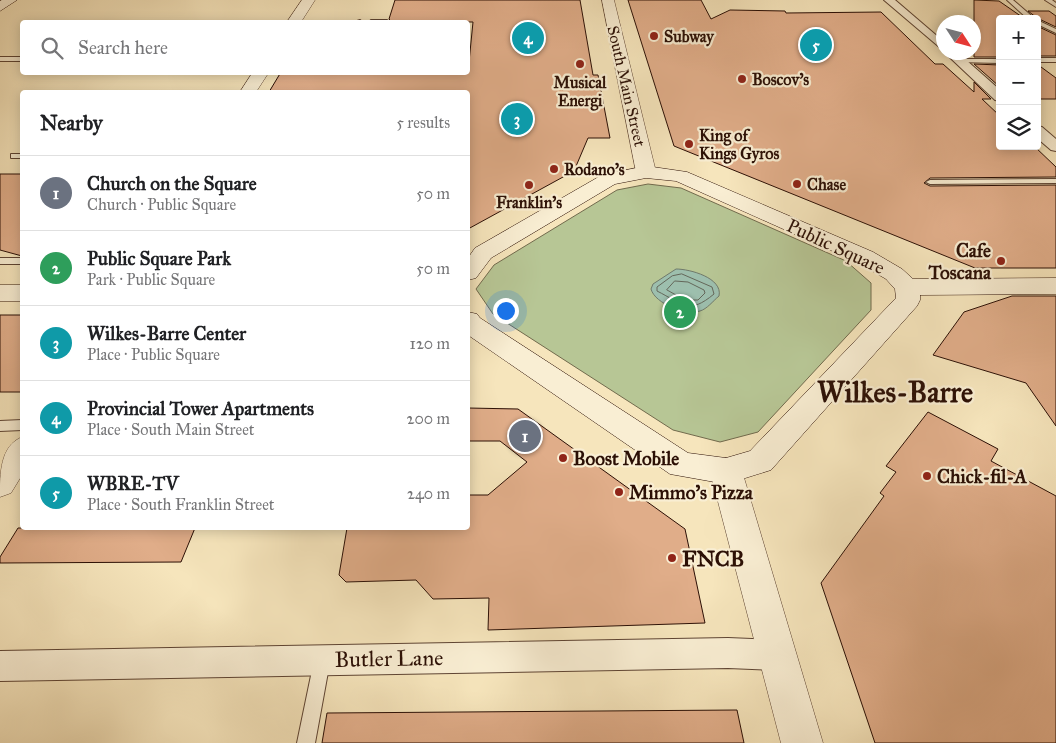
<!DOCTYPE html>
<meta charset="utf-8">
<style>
:root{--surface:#fff;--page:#f2f2f2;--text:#202124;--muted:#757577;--line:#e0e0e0;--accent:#8f2418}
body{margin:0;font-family:"IM FELL Great Primer",serif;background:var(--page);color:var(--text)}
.controls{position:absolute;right:15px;top:15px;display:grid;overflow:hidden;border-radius:5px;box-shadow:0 2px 12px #0003}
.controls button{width:45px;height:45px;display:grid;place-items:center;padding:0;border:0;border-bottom:1px solid var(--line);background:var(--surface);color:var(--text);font:25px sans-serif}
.compass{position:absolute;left:936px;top:15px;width:45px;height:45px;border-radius:50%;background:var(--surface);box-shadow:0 2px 12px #0003;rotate:126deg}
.you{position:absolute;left:505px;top:310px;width:18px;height:18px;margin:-12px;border:4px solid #fff;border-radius:50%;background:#1a73e8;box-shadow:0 0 0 8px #1a73e833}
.badge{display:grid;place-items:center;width:32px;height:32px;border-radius:50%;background:var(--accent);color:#fff;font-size:16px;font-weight:700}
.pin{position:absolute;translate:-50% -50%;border:2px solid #fff;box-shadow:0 1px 5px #0006}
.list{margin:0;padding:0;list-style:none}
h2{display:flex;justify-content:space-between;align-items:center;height:65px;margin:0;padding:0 20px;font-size:21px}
h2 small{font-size:16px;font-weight:400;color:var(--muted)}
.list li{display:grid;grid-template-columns:32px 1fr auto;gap:15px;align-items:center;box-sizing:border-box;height:75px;padding:0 20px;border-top:1px solid var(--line)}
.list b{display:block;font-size:19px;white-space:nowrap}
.list p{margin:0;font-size:16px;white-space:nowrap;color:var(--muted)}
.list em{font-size:16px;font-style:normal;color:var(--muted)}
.icon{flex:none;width:28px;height:28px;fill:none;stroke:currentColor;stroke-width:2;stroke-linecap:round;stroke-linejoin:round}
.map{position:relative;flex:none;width:1056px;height:743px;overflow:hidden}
.search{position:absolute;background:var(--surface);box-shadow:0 2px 12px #0003;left:20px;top:20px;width:450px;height:55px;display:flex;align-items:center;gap:12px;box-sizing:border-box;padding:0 18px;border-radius:5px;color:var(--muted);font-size:19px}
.panel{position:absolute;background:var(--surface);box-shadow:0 2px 12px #0003;left:20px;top:90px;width:450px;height:440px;border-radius:5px}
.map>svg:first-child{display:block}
.green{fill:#b7c695;stroke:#716a4d}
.water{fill:#9dbfae;stroke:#6f796a}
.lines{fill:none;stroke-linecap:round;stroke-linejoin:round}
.shore{stroke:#64675a;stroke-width:1}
.building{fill:#e0ad89;stroke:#2b0f05}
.service-casing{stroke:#5e4433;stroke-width:2}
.minor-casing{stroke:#5e4433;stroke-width:2}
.tertiary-casing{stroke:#5e4433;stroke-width:1}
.secondary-casing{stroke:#2b0f05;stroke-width:1}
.service{fill:#f9eed3;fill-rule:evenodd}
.minor{fill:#f9eed3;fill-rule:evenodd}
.tertiary{fill:#f9eed3;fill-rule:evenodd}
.secondary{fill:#f9eed3;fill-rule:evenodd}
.poi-dot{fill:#8f2418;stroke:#f9eed3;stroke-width:2}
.labels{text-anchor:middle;stroke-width:4.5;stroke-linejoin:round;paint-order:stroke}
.far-poi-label{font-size:16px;font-weight:bold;fill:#2b0f05;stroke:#f9eed3;text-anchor:start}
.far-street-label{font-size:16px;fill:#2b0f05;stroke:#f9eed3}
.street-label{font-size:19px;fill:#2b0f05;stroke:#f9eed3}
.poi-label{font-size:19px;font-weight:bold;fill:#2b0f05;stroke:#f9eed3;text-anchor:start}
.near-poi-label{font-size:22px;font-weight:bold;fill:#2b0f05;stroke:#f9eed3;text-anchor:start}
.near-street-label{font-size:22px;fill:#2b0f05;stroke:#f9eed3}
.town-label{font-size:29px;font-weight:bold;fill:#2b0f05;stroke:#f9eed3}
</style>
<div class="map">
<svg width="1056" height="743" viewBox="0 0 1056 743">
<rect width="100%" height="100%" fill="#f6e5bc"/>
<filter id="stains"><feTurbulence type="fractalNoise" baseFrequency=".004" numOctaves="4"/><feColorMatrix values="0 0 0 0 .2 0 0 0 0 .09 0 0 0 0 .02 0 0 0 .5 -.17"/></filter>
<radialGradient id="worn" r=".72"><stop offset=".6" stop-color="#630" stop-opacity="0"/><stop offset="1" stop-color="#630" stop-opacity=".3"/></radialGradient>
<!-- green -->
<path class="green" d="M 648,184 L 681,188 L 846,261 L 871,283 L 871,310 L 758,432 L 720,442 L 673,430 L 493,314 L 476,289 L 494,265 L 617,190 Z"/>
<!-- water -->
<path class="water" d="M 676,269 C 690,269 723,278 719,296 C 713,301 707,309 700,311 C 686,315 655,304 651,289 L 653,284 Z"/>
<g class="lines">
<!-- shore -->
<path class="shore" d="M 682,274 L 712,287 L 714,294 C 689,315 683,304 657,291 L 657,287 L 672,276 Z
M 675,281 L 688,282 L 704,290 L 705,293 L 698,300 L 685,300 L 667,290 Z"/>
</g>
<!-- building -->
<path class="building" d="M 395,0 L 580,0 L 593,75 L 598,75 L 610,138 L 588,138 L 574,171 L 468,229 L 468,92 L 269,92 L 281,72 L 468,72 L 473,22 L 392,22 L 389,19 Z
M 628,0 L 701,0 L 711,19 L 730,10 L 785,11 L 786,13 L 881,12 L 935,64 L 943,64 L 974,92 L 974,82 L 991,99 L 982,99 L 1000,116 L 1000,146 L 1034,146 L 1056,167 L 1056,177 L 930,178 L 924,183 L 930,186 L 1056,185 L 1056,268 L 975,268 L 674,146 Z
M 974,0 L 999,1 L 1025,19 L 1000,19 L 1000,57 L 974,57 Z
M 1028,11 L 1049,11 L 1056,16 L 1056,27 L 1037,18 Z
M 1037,26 L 1056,35 L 1056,56 L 1037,56 Z
M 974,64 L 1000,65 L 1000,87 Z
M 1037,64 L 1056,78 L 1056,99 L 1037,99 Z
M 0,174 L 22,174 L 22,256 L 0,250 Z
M 1012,296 L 1056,296 L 1056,426 L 1026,383 L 933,355 L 964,312 Z
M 0,315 L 22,315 L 22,392 L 0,392 Z
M 468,408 L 518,409 L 685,529 L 705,623 L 488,630 L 489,598 L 433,599 L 416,580 L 346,582 L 339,575 L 347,528 L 468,528 L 468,495 L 488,495 L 527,462 L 500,441 L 468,441 Z
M 928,412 L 998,449 L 991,461 L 1056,496 L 1056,743 L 875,743 L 821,583 L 884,496 L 880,493 L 896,472 L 886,466 Z
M 18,528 L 195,528 L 181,562 L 0,563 L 0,557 Z
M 737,710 L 744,743 L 322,743 L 327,713 Z"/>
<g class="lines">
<!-- service casing -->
<g class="service-casing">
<path id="service" d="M 1007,0 L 1013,0 L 1035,19 L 1028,19 Z
M 1045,0 L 1052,0 L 1056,3 L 1056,7 Z
M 360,20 L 362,22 L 356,22 L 357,21 Z
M 371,20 L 387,20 L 390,22 L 369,22 Z
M 1037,20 L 1056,29 L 1056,33 L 1037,24 Z
M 0,57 L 22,57 L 22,61 L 0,61 Z
M 1037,58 L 1056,58 L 1056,62 L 1037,62 Z
M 958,59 L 1000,59 L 1000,63 L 956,62 L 956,60 Z
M 11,154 L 22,154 L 22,158 L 11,158 Z
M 1056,179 L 1056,183 L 930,184 L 926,182 L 930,180 Z
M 0,258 L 22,258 L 22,264 L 0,264 Z
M 22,420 L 22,430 L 0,431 L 0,421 Z
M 322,653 L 328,655 L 330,661 L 315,743 L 297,743 L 314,661 L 316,655 Z"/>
</g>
<!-- minor casing -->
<g class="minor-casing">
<path id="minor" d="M 884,0 L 895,0 L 944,42 L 944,51 Z
M 944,52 L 957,52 L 1000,90 L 1000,101 L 995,100 Z
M 1037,126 L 1042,127 L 1056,139 L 1056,151 L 1051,150 L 1037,138 Z
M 728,638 L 779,640 L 790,644 L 794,655 L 790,666 L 779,670 L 728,668 L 0,681 L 0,651 Z"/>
</g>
<!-- tertiary casing -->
<g class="tertiary-casing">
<path id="tertiary" d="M 302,0 L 315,0 L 301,22 L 287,22 Z
M 602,0 L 614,0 L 656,172 L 653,176 L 639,176 L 636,172 Z
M 253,72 L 269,72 L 256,92 L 240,92 Z
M 22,437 L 22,475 L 11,493 L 0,497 C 0,473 0,446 22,437 Z
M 726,458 L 737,462 L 742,471 L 823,743 L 781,743 L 710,471 L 715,462 Z"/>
</g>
<!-- secondary casing -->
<g class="secondary-casing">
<path id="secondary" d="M 2,0 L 17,0 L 0,11 L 0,1 Z
M 646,166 L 687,172 L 873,252 L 902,269 L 913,279 L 1056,278 L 1056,294 L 920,295 L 920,300 L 917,306 L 771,470 L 726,484 L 670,474 L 468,335 L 468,312 L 477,314 L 480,318 L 688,453 L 726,458 L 750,451 L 896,298 L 895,289 L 886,279 L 857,262 L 676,181 L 646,178 L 615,184 L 491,258 L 476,278 L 468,280 L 468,258 L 475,248 L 602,175 Z
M 0,285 L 22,285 L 22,301 L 0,301 Z"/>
</g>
<!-- service -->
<use href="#service" class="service"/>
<!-- minor -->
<use href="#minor" class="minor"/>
<!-- tertiary -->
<use href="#tertiary" class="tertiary"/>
<!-- secondary -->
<use href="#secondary" class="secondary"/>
</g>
<!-- markers -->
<g class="poi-dot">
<circle cx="654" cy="36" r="5"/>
<circle cx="580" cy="64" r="5"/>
<circle cx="742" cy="79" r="5"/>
<circle cx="689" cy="144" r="5"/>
<circle cx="554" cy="169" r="5"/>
<circle cx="797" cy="184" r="5"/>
<circle cx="529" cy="185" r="5"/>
<circle cx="1001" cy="261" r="5"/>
<circle cx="563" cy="458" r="5"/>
<circle cx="927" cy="476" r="5"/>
<circle cx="619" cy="492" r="5"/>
<circle cx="672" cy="558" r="5"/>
</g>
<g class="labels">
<!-- far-poi labels -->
<g class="far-poi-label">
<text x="664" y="42">Subway</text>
<text x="752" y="85">Boscov's</text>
<text x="580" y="88" text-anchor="middle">Musical<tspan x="580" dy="18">Energi</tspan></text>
<text x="699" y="141">King of<tspan x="699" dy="18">Kings Gyros</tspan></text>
<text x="564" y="175">Rodano's</text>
<text x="807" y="190">Chase</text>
<text x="529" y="208" text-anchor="middle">Franklin's</text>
</g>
<!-- far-street labels -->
<g class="far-street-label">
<text transform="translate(627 86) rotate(77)" y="6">South Main Street</text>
</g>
<!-- street labels -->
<g class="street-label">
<text transform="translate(836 246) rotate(25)" y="7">Public Square</text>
</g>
<!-- poi labels -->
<g class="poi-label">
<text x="991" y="257" text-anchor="end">Cafe<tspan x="991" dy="22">Toscana</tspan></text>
<text x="573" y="465">Boost Mobile</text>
<text x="937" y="483">Chick-fil-A</text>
<text x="629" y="499">Mimmo's Pizza</text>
</g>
<!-- near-poi labels -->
<g class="near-poi-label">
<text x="682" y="566">FNCB</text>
</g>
<!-- near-street labels -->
<g class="near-street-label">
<text transform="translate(389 658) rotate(-1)" y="8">Butler Lane</text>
</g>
<!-- town labels -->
<g class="town-label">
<text x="895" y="402">Wilkes-Barre</text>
</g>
</g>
<rect width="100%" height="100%" filter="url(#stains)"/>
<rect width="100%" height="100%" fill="url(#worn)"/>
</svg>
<div class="controls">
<button>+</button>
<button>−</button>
<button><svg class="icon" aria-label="layers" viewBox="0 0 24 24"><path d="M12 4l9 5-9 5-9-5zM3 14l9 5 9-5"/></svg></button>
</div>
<svg class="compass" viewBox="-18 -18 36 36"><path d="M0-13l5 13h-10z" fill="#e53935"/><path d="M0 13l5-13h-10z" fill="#757577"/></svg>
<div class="you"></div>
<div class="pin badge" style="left:525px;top:436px;background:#6b7280">1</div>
<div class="pin badge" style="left:680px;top:312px;background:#2e9e5b">2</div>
<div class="pin badge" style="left:517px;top:119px;background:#0f9aa8">3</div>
<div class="pin badge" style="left:528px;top:38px;background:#0f9aa8">4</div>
<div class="pin badge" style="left:816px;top:45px;background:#0f9aa8">5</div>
<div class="search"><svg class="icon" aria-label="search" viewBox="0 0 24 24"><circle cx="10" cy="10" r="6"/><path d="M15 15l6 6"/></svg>Search here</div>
<section class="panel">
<h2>Nearby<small>5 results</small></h2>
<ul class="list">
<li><span class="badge" style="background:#6b7280">1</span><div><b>Church on the Square</b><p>Church · Public Square</p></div><em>50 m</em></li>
<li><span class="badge" style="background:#2e9e5b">2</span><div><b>Public Square Park</b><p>Park · Public Square</p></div><em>50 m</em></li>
<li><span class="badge" style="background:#0f9aa8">3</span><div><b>Wilkes-Barre Center</b><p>Place · Public Square</p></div><em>120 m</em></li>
<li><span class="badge" style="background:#0f9aa8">4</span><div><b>Provincial Tower Apartments</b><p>Place · South Main Street</p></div><em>200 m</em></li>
<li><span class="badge" style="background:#0f9aa8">5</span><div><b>WBRE-TV</b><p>Place · South Franklin Street</p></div><em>240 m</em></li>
</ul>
</section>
</div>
